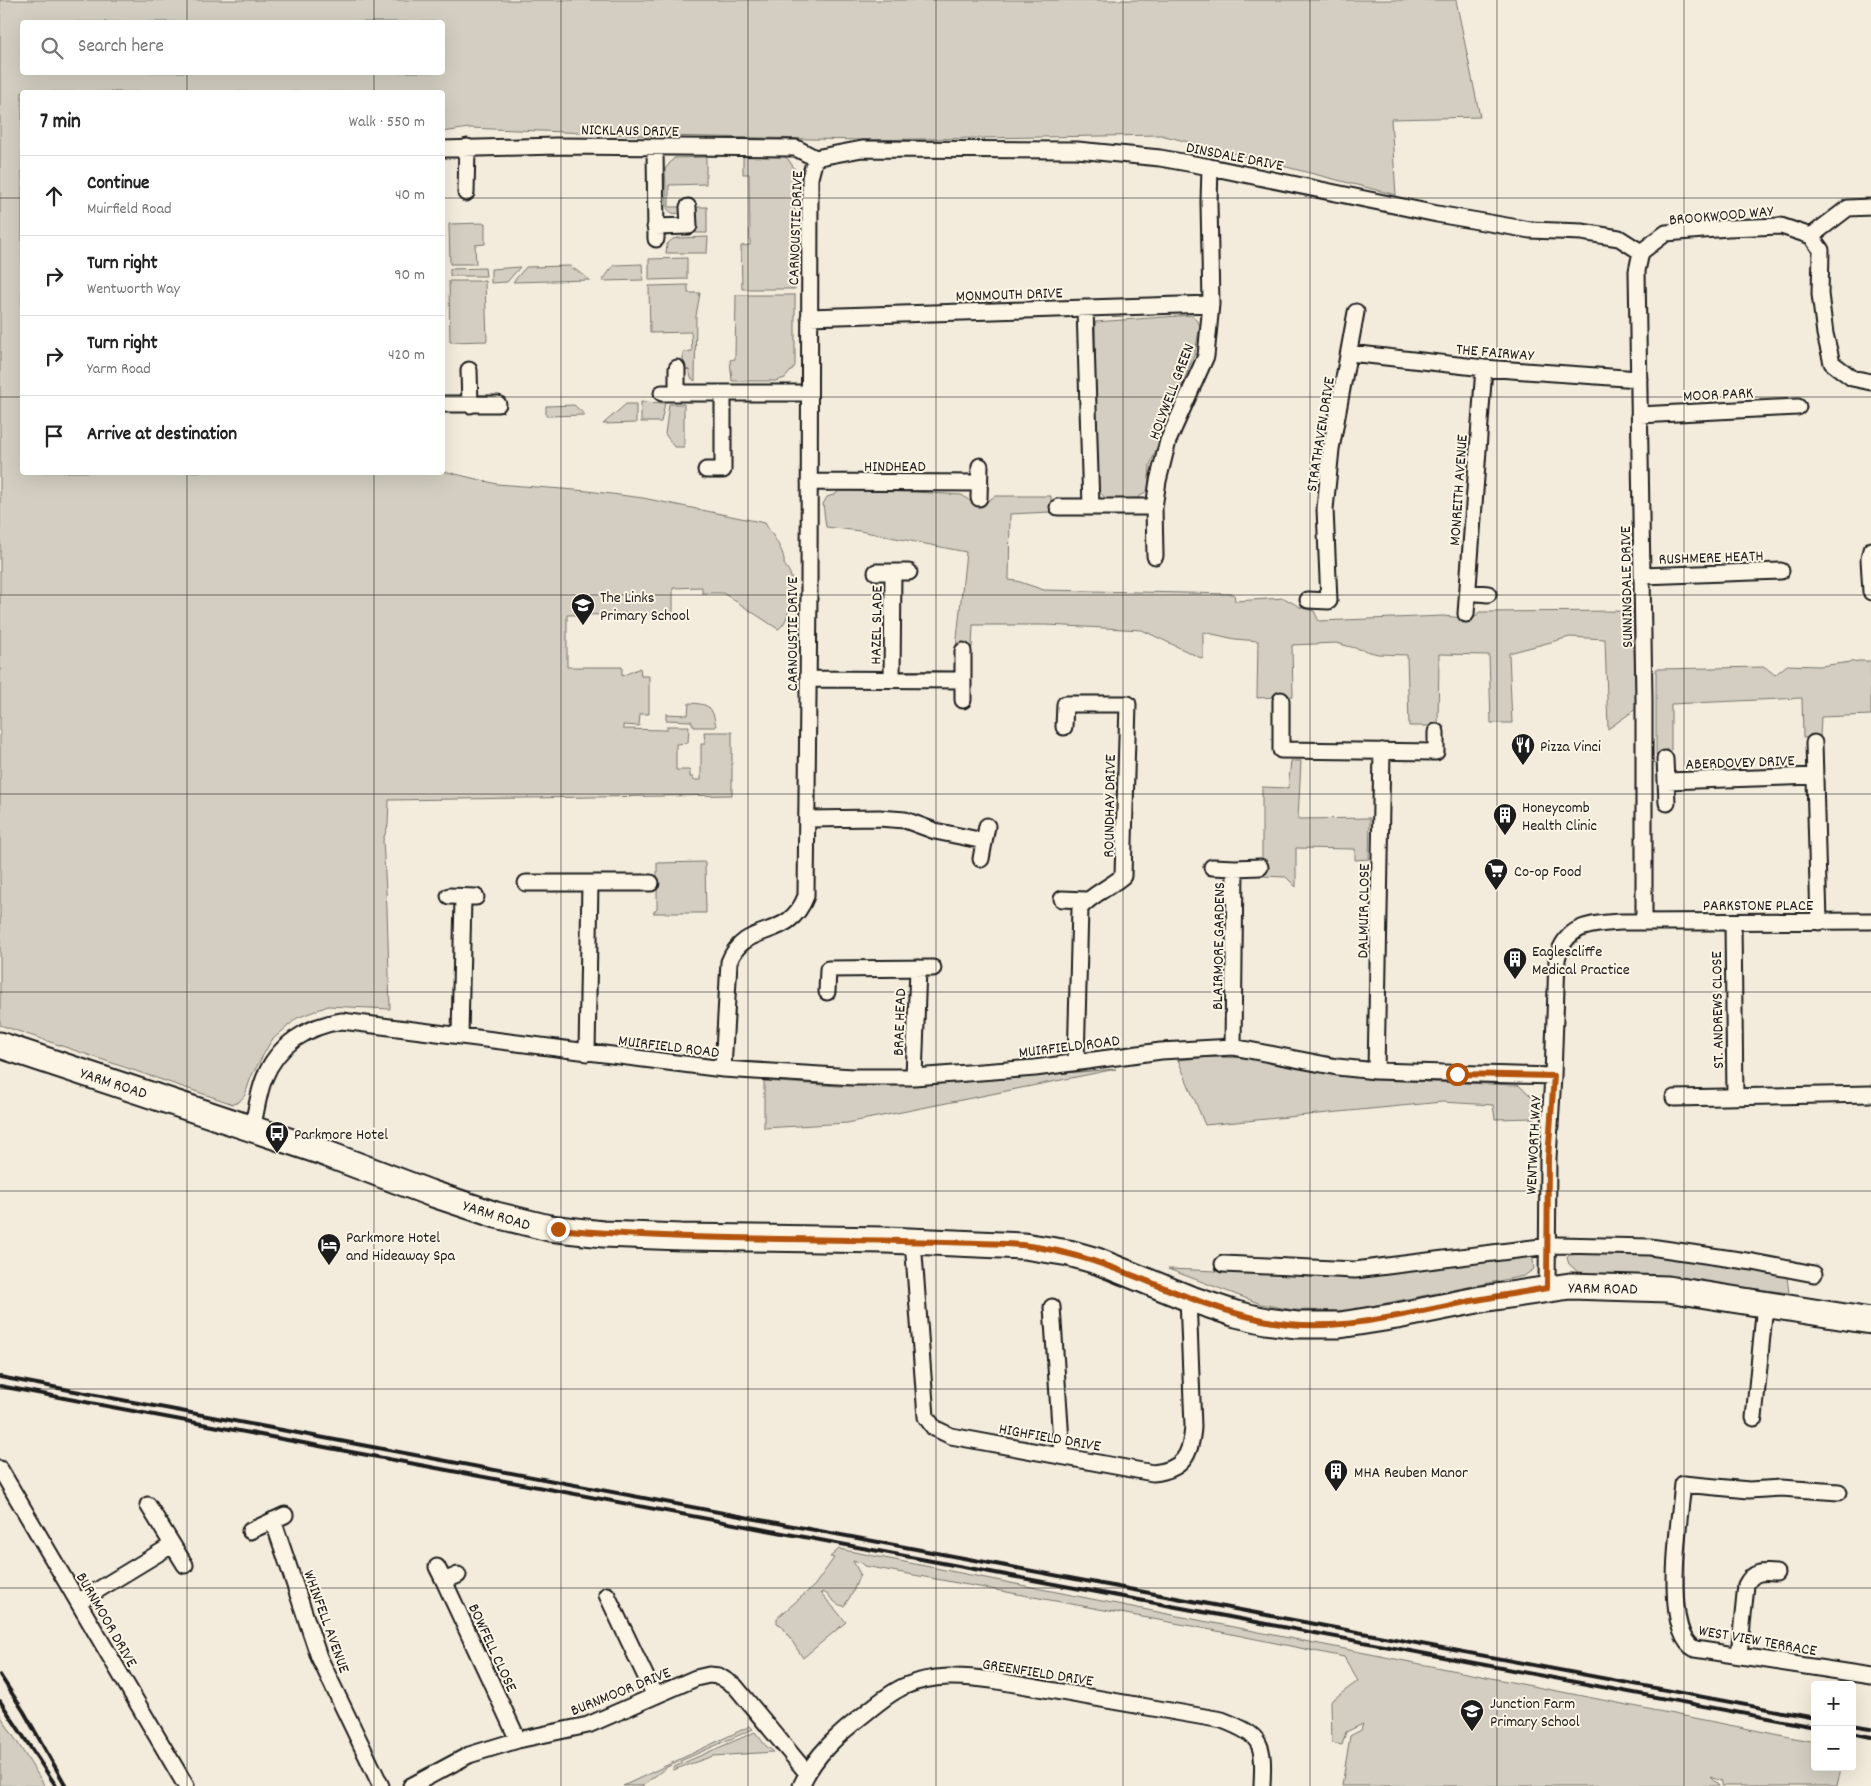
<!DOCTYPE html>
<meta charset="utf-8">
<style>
:root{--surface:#fff;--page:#f6f6f6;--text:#222;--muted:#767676;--line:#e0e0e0}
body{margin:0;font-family:Dekko,sans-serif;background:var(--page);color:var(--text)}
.controls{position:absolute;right:15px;bottom:15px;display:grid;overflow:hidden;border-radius:5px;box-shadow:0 5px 20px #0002}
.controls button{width:45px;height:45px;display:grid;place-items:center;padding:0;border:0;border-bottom:1px solid var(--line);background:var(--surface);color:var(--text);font:25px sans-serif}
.stop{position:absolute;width:15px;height:15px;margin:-11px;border:4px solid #b45309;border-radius:50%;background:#fff}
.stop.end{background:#b45309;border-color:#fff;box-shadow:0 1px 5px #0008}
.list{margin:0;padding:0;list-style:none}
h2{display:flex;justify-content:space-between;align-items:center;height:65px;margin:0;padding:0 20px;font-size:21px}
h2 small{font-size:16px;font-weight:400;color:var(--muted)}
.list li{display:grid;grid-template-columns:32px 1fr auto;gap:15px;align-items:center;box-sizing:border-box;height:80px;padding:0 20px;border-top:1px solid var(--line)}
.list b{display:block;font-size:19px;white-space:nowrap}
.list p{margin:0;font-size:16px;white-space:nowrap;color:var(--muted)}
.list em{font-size:16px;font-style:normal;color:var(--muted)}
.icon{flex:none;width:28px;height:28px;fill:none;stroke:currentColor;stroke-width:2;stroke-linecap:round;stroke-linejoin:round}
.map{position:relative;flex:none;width:1871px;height:1786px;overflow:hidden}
.search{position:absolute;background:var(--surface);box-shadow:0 5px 20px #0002;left:20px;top:20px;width:425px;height:55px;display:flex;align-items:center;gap:12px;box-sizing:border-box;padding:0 18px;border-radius:5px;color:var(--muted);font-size:19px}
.panel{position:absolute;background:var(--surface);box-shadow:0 5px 20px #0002;left:20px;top:90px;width:425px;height:385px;border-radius:5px}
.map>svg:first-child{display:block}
.green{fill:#d3cec1;stroke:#78756e;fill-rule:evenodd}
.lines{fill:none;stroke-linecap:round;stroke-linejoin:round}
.street-casing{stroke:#1c1c1c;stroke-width:19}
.primary-casing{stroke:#1c1c1c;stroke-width:29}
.street{stroke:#fcf5e5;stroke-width:15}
.primary{stroke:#fcf5e5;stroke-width:25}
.rail{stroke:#1c1c1c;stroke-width:4}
.route{stroke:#b45309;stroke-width:6}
.grid{fill:none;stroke:#1c1c1c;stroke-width:1;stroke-opacity:0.55}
.labels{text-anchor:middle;stroke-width:4;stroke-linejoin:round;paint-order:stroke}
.street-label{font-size:16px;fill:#1c1c1c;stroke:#fcf5e5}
.poi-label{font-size:16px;fill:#1c1c1c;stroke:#fcf5e5;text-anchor:start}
</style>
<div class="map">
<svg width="1871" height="1786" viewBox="0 0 1871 1786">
<rect width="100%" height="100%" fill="#f3ecdd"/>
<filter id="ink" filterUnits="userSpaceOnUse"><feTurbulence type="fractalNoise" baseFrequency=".02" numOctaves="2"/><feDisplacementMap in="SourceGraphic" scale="10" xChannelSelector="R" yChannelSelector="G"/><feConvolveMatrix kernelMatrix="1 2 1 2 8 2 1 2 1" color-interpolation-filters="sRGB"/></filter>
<g filter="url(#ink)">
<!-- green -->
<path class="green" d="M 0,0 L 1456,0 L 1480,117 L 1391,119 L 1396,195 L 1161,135 L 862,140 L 659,136 L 469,128 L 443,132 L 442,92 L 22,92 L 22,472 L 443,471 L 497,484 L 588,491 L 643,498 L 765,523 C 771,534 786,552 784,564 C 786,567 789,571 790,574 C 795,585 790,624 778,629 L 723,593 L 702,593 L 702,587 L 673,588 L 673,614 L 567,615 L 567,667 L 622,667 L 622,676 L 640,668 L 641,676 L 649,676 L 649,714 L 640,714 L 639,726 L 623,725 L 623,729 L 667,730 L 667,726 L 689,726 L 688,743 L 676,744 L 676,770 L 690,770 L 690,777 L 693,777 L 693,780 L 701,780 L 701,744 L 705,744 L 704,732 L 732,732 L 732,795 L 389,800 L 388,825 L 383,840 L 387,908 L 390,1009 L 328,1006 L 297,1018 L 271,1041 L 251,1077 L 245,1095 L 239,1102 L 233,1104 L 0,1025 ZM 442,22 L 442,72 L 22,72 L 22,22 Z
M 780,154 L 788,159 L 794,168 L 795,289 L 742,289 L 741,246 L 750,245 L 749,174 L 743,174 L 743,155 Z
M 706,157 L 706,184 L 669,185 L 669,207 L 681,207 L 681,213 C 674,214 671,214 667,208 L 665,169 L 674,158 Z
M 695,207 L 707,207 L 707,233 L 696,233 Z
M 485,223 L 485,244 L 475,245 L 476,264 L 450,264 L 449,224 Z
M 708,237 L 707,253 L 666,253 L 667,244 L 673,239 L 678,238 Z
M 687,258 L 687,279 L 649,280 L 649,259 Z
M 642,264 L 643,280 L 602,281 L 614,265 Z
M 570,266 L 590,280 L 513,282 L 526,267 Z
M 520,267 L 507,282 L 491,283 L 491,269 Z
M 485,268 L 486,276 L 450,276 L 450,269 Z
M 449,281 L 485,281 L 487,341 L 450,342 Z
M 688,285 L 688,293 L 700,293 L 696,316 L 695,381 L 691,378 L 689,370 L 683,368 L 683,352 L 692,351 L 691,332 L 650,333 L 649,286 Z
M 736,295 L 795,295 L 795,366 L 785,378 L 776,381 L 732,381 L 730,360 L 735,359 Z
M 1192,315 L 1200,325 L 1195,353 L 1150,465 L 1148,490 L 1138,498 L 1107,500 L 1095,487 L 1095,322 Z
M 641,402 L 665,403 L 661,422 L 641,422 Z
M 626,404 L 636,404 L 636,423 L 603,424 Z
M 669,404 L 684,404 L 684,447 L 674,447 L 665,434 Z
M 574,405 L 585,415 L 546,416 L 546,406 Z
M 838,491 L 915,492 L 962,495 L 971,502 L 986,502 L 995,496 L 1051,496 L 1051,512 L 1010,514 L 1009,580 L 1017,581 L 1044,590 L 1234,594 L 1235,601 L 1284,598 L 1300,607 L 1314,611 L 1319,621 L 1443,616 L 1473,619 L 1479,612 L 1633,611 L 1636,709 L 1608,729 L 1605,639 L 1570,637 L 1509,653 L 1512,723 L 1491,723 L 1489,655 L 1439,654 L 1438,726 L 1409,726 L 1407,655 L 1378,654 L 1336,643 L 1292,645 L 1293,696 L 1257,698 L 1258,641 L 1235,639 L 1203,632 L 1203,659 L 1142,630 L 1047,625 L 973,625 L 972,648 L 956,648 L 966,552 L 860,531 L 826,527 L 823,504 L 827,497 L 836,494 Z
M 1859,661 L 1871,661 L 1871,715 L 1821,717 L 1820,737 L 1803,738 L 1802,698 L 1671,704 L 1671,755 L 1656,755 L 1656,669 L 1765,667 L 1775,675 L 1787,665 L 1820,666 Z
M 689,703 C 710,704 713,707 716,727 L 694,727 L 691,721 L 666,720 L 666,714 L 688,715 Z
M 1291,761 L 1301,761 L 1298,819 L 1370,818 L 1369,859 L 1355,860 L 1355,849 L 1296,848 L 1296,887 L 1286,877 L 1262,876 L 1262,787 L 1288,788 Z
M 705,862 L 706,913 L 653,913 L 657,908 L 657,863 Z
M 1210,1057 L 1258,1058 L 1374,1080 L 1518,1085 L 1535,1099 L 1535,1118 L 1495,1119 L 1493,1105 L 1442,1102 L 1205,1125 L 1178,1060 Z
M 1116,1069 L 847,1123 L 764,1128 L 764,1081 L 838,1086 L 927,1084 Z
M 1606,1253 C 1667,1254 1728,1262 1787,1277 L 1789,1293 L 1663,1277 L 1579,1273 L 1569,1264 L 1567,1258 L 1569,1255 Z
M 1527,1254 L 1533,1259 L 1534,1269 L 1524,1276 L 1346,1311 L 1293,1310 L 1261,1304 L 1168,1269 C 1233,1271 1299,1277 1365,1275 C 1419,1273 1473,1262 1527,1254 Z
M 839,1549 L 1815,1742 L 1815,1767 L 1841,1767 L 1837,1786 L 1721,1786 L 1721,1781 L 1710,1777 L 1719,1786 L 1342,1786 L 1350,1736 L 1361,1730 L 1363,1724 L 1346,1732 L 1342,1745 L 1332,1743 L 1331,1701 L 1358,1681 L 1344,1657 L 1202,1628 L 865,1566 L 862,1563 L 853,1561 L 860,1574 L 852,1594 L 844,1606 C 834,1605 831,1596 823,1592 L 821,1593 L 846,1622 L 803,1658 L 782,1626 L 777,1623 L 777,1618 L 814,1586 L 834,1558 L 830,1557 Z
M 0,1715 L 45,1786 L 0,1786 Z
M 750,1726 L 753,1729 L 667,1767 L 642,1786 L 623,1786 Z
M 755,1732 L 766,1746 L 774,1752 L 713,1756 L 673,1770 L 674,1767 Z"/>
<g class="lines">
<!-- street casing -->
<g class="street-casing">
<path id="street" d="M 655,147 L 656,239
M 442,149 L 556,146 L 796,148 L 815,158
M 815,158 L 862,149 L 1077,150 L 1160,158 L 1210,167 L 1437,214 L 1530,230 L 1582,232 L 1619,238 L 1641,252
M 466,193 L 467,147
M 655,227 L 689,226 L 688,207
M 1811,236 L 1848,208 L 1871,207
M 1641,252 L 1637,271 L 1644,698 L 1644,922
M 1641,252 L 1666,233 L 1728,228 L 1781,226 L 1811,236 L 1821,250 L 1820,294 L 1825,334 L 1832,363 L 1852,378 L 1871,382
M 1085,308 L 1091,507
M 809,317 L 1211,304
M 1350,353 L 1484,368 L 1639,379
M 677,368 L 677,393
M 469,370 L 470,405
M 662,393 L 809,393
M 442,404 L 498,404
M 1639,415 L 1798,407
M 706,470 L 723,470 L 723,393
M 809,482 L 980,483
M 979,498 L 980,466
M 1058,507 L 1154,507
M 1871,550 L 1869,559 L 1871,592
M 1155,556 L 1154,507 L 1158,481 L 1168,441 L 1206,356 L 1211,304 L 1209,202 L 1210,167
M 876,572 L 909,572
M 1642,576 L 1781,571
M 1468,592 L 1488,594
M 1308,600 L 1329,601 L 1325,509 L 1331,449 L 1356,312
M 1466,614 L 1484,368
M 809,679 L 963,680
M 892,679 L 893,572
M 963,700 L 963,651
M 1281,700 L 1281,750 L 1436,752 L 1436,732
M 1064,727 L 1065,704 L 1128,704 L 1123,876 C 1109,888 1092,894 1080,908 L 1076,1062
M 1814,743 L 1819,922
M 1665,759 L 1667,803
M 1666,781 L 1815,776
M 807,819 L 879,818 L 905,820 L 935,831 L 984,841
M 981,859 L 987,826
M 1212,867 L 1235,868 L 1233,1047
M 1235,868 L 1260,867
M 526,883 L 651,883
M 449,896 L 476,897
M 1062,899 L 1086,900
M 1733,923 L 1735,1097
M 827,992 L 828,969 L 933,968
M 460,1036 L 463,897
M 587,1053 L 590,883
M 723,1069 L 729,962 C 746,919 788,943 806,896 L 809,593 L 810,178 L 815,158
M 1376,1071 L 1382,751
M 914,1077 L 918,968
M 1674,1098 L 1871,1094
M 252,1129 C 256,1113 258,1094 264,1079 C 277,1045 307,1026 342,1021 L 723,1069 L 853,1077 L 914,1077 L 1035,1068 L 1161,1051 L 1233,1047 L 1337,1067 L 1376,1071 L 1553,1076
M 913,1241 L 926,1417 L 934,1428 L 951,1436 L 1153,1473 C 1183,1470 1191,1455 1193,1427 L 1188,1298
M 1223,1264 L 1355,1270 L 1557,1245 L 1650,1247 L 1753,1262 L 1814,1274
M 1547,1288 L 1548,1158 L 1553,1076 L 1557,959 C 1566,924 1591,924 1621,922 L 1871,921
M 1052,1307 L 1062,1456
M 1754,1418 L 1765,1304
M 0,1469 L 186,1786
M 1839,1492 L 1781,1488 L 1749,1490 L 1683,1484 C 1680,1516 1661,1633 1695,1649 L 1871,1676
M 148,1505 L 185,1565
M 273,1520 L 319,1657 L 381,1786
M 250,1531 L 285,1515
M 437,1567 L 444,1581
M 458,1575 L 444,1581 L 518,1740
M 607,1595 L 655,1696
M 78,1602 L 172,1545
M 1739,1655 L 1746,1585 C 1753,1571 1762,1572 1776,1573
M 411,1786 L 469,1755 L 518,1740 L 588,1725 L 696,1678 L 709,1675 L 719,1676 L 735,1686 L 807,1773
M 801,1786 C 815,1754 840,1733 867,1712 C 878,1703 891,1692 905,1686 C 933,1674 963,1676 992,1680 L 1222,1720 C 1263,1736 1264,1743 1262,1786"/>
</g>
<!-- primary casing -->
<g class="primary-casing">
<path id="primary" d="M 0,1045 L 322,1152 L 430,1193 L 496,1215 L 549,1228 L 603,1234 L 681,1237 L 886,1240 L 1024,1246 L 1069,1253 L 1097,1261 L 1188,1298 L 1236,1314 L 1266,1321 L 1297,1325 L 1340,1325 L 1397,1316 L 1482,1299 L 1570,1286 L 1668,1289 L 1871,1321"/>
</g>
<!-- street -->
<use href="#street" class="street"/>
<!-- primary -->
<use href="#primary" class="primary"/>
<!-- rail -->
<path class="rail" d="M 0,1377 L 1815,1718
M 0,1386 L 1815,1727
M 0,1675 L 24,1712 L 66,1786
M 0,1701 L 56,1786
M 1852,1725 L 1871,1728
M 1852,1733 L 1871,1737"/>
</g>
</g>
<g class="lines" filter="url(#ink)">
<!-- route -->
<path class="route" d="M 558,1229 C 671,1240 787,1238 901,1241 C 941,1242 982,1242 1022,1245 C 1107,1254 1180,1303 1263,1320 C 1336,1336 1410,1312 1482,1299 C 1504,1295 1525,1292 1547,1288 L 1548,1158 L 1554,1076 L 1457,1074"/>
</g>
<!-- grid -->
<path class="grid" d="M 187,0 L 187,22M 374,0 L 374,22M 561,0 L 561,1786M 748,0 L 748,1786M 936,0 L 936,1786M 1123,0 L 1123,1786M 1310,0 L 1310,1786M 1497,0 L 1497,1786M 1684,0 L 1684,1786M 187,72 L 187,92M 374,72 L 374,92M 0,198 L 22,198M 442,198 L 1871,198M 0,397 L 22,397M 442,397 L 1871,397M 187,472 L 187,1786M 374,472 L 374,1786M 0,595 L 1871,595M 0,794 L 1871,794M 0,992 L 1871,992M 0,1191 L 1871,1191M 0,1389 L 1871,1389M 0,1588 L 1871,1588"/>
<!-- icons -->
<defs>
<g id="school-pin" transform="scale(1.25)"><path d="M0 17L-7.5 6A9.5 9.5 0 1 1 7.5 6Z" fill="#1c1c1c" stroke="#fcf5e5"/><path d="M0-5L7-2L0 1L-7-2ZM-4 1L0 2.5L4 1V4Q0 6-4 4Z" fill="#fff"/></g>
<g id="restaurant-pin" transform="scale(1.25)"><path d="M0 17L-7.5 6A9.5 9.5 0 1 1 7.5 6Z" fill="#1c1c1c" stroke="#fcf5e5"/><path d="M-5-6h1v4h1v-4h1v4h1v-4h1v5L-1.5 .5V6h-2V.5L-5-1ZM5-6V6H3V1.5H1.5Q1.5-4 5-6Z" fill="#fff"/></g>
<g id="building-pin" transform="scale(1.25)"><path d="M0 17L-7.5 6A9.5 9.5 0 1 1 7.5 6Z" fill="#1c1c1c" stroke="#fcf5e5"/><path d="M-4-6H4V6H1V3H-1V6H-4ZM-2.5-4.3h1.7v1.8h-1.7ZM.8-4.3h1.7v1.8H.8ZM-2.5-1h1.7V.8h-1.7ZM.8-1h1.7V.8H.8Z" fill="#fff"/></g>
<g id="supermarket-pin" transform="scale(1.25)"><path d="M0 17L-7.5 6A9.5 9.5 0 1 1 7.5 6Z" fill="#1c1c1c" stroke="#fcf5e5"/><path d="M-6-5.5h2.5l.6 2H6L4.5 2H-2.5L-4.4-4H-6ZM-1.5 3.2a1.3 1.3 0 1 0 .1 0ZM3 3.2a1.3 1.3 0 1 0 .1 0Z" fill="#fff"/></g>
<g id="bus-pin" transform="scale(1.25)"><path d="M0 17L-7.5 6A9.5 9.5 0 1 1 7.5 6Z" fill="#1c1c1c" stroke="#fcf5e5"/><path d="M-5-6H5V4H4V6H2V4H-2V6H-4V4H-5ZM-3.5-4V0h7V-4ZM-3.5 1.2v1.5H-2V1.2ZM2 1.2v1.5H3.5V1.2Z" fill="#fff"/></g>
<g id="hotel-pin" transform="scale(1.25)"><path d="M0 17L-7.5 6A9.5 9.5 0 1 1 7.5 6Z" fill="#1c1c1c" stroke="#fcf5e5"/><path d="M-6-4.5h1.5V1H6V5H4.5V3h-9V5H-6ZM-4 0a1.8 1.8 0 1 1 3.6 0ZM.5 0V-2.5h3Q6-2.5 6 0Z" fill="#fff"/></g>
</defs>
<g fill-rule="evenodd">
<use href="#school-pin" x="583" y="605"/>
<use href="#restaurant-pin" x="1523" y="745"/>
<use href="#building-pin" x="1505" y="815"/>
<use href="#supermarket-pin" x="1496" y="870"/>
<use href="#building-pin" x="1515" y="959"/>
<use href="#bus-pin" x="277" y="1133"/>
<use href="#hotel-pin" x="329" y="1245"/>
<use href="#building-pin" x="1336" y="1471"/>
<use href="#school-pin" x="1472" y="1711"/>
</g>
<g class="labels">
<!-- street labels -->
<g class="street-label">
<text transform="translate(630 129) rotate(1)" y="6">NICKLAUS DRIVE</text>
<text transform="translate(1235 155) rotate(11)" y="6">DINSDALE DRIVE</text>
<text transform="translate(1721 214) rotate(-5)" y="6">BROOKWOOD WAY</text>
<text transform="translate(794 228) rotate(-88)" y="6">CARNOUSTIE DRIVE</text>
<text transform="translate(1009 293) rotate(-2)" y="6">MONMOUTH DRIVE</text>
<text transform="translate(1495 351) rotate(5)" y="6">THE FAIRWAY</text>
<text transform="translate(1170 391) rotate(-69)" y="6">HOLYWELL GREEN</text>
<text transform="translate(1718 393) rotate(-3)" y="6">MOOR PARK</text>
<text transform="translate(1319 434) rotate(-81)" y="6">STRATHAVEN DRIVE</text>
<text x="895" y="471">HINDHEAD</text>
<text transform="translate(1457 490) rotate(-86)" y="6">MONREITH AVENUE</text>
<text transform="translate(1711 556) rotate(-2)" y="6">RUSHMERE HEATH</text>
<text transform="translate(1625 587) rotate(-91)" y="6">SUNNINGDALE DRIVE</text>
<text transform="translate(875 625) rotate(-89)" y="6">HAZEL SLADE</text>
<text transform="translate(791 634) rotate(-90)" y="6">CARNOUSTIE DRIVE</text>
<text transform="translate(1740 761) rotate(-2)" y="6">ABERDOVEY DRIVE</text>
<text transform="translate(1108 806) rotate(-89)" y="6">ROUNDHAY DRIVE</text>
<text x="1758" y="910">PARKSTONE PLACE</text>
<text transform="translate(1362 911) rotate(-89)" y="6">DALMUIR CLOSE</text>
<text transform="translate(1217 946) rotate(-89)" y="6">BLAIRMORE GARDENS</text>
<text transform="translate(1716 1010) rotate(-91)" y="6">ST. ANDREWS CLOSE</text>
<text transform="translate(898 1022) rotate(-88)" y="6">BRAE HEAD</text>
<text transform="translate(669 1045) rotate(7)" y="6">MUIRFIELD ROAD</text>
<text transform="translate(1069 1045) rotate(-7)" y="6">MUIRFIELD ROAD</text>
<text transform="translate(114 1082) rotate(18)" y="6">YARM ROAD</text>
<text transform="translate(1532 1145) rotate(-87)" y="6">WENTWORTH WAY</text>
<text transform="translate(497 1214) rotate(17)" y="6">YARM ROAD</text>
<text transform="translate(1603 1287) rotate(1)" y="6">YARM ROAD</text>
<text transform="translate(1050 1436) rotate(10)" y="6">HIGHFIELD DRIVE</text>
<text transform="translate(108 1619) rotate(60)" y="6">BURNMOOR DRIVE</text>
<text transform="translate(328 1621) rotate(70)" y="6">WHINFELL AVENUE</text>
<text transform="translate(1758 1639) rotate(10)" y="6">WEST VIEW TERRACE</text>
<text transform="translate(494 1647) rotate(65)" y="6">BOWFELL CLOSE</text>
<text transform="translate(1038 1671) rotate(9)" y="6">GREENFIELD DRIVE</text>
<text transform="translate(620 1690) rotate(-22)" y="6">BURNMOOR DRIVE</text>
</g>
<!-- poi labels -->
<g class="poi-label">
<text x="600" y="602">The Links<tspan x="600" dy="18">Primary School</tspan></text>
<text x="1540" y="751">Pizza Vinci</text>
<text x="1522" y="812">Honeycomb<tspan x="1522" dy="18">Health Clinic</tspan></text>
<text x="1514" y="876">Co-op Food</text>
<text x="1532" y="956">Eaglescliffe<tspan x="1532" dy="18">Medical Practice</tspan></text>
<text x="294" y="1139">Parkmore Hotel</text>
<text x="346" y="1242">Parkmore Hotel<tspan x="346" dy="18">and Hideaway Spa</tspan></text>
<text x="1354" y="1477">MHA Reuben Manor</text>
<text x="1490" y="1708">Junction Farm<tspan x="1490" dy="18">Primary School</tspan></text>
</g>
</g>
</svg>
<div class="controls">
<button>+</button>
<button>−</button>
</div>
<div class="stop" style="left:1457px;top:1074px"></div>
<div class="stop end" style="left:558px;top:1229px"></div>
<div class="search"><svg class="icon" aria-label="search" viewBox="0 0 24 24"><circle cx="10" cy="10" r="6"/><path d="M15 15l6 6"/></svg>Search here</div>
<section class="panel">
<h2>7 min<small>Walk · 550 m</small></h2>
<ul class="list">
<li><svg class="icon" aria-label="ahead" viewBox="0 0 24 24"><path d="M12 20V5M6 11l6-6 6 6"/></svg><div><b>Continue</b><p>Muirfield Road</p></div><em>40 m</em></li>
<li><svg class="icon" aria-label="right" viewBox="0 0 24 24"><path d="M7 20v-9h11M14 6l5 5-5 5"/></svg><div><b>Turn right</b><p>Wentworth Way</p></div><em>90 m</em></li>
<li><svg class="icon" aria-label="right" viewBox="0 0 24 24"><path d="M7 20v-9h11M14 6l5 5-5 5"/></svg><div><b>Turn right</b><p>Yarm Road</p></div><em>420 m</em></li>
<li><svg class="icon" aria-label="arrive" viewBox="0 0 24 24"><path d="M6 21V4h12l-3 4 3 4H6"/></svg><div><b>Arrive at destination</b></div></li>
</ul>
</section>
</div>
